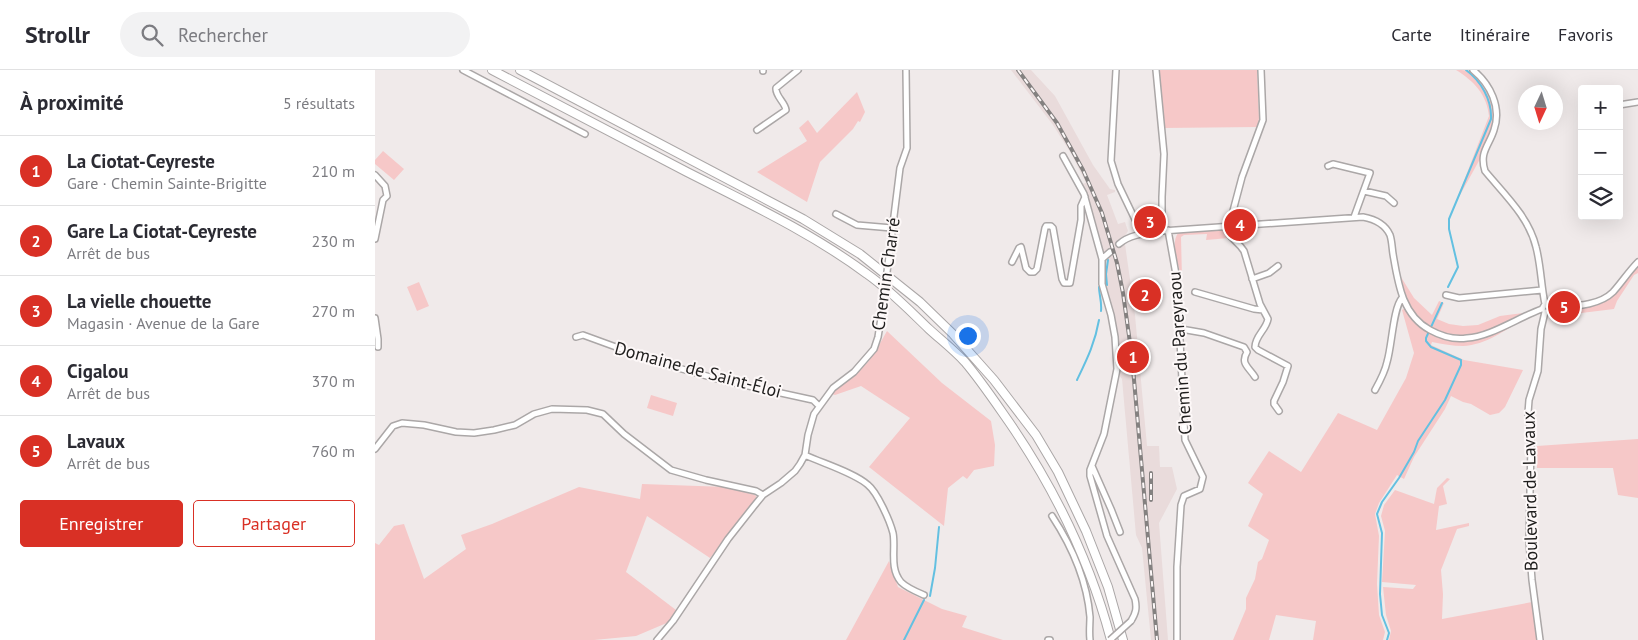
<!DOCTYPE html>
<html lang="fr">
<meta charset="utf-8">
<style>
:root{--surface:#fff;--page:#f2f2f3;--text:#2b2b33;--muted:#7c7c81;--line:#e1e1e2;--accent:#d93025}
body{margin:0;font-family:"PT Sans",sans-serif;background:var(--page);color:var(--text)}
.controls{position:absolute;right:15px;top:15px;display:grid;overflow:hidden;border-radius:5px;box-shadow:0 5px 20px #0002}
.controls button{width:45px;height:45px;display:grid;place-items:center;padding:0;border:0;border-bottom:1px solid var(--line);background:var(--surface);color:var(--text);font:25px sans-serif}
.compass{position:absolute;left:1143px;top:15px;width:45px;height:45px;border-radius:50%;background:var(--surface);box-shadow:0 5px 20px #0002;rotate:184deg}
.you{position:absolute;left:592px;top:265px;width:18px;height:18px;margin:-12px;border:4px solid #fff;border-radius:50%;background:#1a73e8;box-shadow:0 0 0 8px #1a73e833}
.badge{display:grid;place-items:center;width:32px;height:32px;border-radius:50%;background:var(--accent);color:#fff;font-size:16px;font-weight:700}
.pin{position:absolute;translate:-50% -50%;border:2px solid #fff;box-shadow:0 1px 5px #0006}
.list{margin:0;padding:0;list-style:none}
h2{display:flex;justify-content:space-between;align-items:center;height:65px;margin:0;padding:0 20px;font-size:21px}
h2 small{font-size:16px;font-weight:400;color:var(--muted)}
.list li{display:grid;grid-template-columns:32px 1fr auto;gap:15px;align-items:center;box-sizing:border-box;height:70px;padding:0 20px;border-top:1px solid var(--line)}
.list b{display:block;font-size:19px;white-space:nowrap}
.list p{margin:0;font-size:16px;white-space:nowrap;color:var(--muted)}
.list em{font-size:16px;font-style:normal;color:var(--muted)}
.actions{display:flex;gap:10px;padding:15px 20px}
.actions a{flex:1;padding:11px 0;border:1px solid var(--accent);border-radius:5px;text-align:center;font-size:18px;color:var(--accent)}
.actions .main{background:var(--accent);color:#fff}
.icon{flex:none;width:28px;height:28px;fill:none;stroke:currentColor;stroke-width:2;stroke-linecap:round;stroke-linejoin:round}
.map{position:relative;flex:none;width:1263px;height:570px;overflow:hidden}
header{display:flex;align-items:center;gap:30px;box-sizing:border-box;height:70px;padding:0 25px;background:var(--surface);border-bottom:1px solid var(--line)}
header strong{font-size:24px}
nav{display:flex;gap:28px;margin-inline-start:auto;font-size:18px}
.search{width:350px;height:45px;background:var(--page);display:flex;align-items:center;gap:12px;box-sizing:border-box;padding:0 18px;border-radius:28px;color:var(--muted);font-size:19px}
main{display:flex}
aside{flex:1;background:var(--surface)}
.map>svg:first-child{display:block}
.built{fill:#e9dbdb}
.green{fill:#f6c8c8}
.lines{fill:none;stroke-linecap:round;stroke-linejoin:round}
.stream{stroke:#63c0e1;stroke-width:2}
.minor-casing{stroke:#aba7a7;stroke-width:8}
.highway-casing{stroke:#aba7a7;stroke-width:10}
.minor{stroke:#fff;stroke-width:5}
.highway{stroke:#fff;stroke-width:8}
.rail-casing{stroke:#848180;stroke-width:4}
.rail{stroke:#fdf8f8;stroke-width:2;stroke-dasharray:5.5;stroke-linecap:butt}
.minor-bridge-casing{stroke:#aba7a7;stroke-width:8;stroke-linecap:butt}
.minor-bridge{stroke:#fff;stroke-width:5}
.labels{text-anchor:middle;stroke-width:4;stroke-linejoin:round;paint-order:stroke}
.street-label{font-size:18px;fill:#1f1e1d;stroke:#fdf8f8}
</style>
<header>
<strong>Strollr</strong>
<div class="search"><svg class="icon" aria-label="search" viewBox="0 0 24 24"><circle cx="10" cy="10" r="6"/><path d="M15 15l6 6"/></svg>Rechercher</div>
<nav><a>Carte</a><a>Itinéraire</a><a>Favoris</a></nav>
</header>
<main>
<aside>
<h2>À proximité<small>5 résultats</small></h2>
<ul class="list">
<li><span class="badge">1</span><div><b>La Ciotat-Ceyreste</b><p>Gare · Chemin Sainte-Brigitte</p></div><em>210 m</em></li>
<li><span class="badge">2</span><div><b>Gare La Ciotat-Ceyreste</b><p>Arrêt de bus</p></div><em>230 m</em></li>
<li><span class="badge">3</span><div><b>La vielle chouette</b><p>Magasin · Avenue de la Gare</p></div><em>270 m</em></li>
<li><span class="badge">4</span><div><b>Cigalou</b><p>Arrêt de bus</p></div><em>370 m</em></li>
<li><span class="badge">5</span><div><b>Lavaux</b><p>Arrêt de bus</p></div><em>760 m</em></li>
</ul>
<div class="actions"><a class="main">Enregistrer</a><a>Partager</a></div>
</aside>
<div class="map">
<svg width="1263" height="570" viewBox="0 0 1263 570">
<rect width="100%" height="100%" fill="#f0eaea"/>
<!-- built -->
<path class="built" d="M 636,0 L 656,0 L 680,26 L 718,95 L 735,119 L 740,120 L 740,122 L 732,125 L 743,154 L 750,152 L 753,161 L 750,166 L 750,174 L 760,245 L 772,376 L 784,376 L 785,397 L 797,397 L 802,419 L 784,453 L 793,570 L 776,570 L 767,478 L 761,465 L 747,309 L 743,304 L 742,259 L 729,214 L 730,191 L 706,114 L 711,113 L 697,85 L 678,55 Z"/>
<!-- green -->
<path class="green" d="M 783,0 L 882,0 L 884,48 L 883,57 L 788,58 Z
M 1081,0 C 1097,0 1098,2 1107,14 C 1117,28 1122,43 1116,59 C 1113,70 1106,78 1105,89 L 1080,134 L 1114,46 C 1112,25 1099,11 1081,0 Z
M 482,22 L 490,42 L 485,52 L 483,51 L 478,59 L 445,92 L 432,132 L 382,102 L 432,71 L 424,58 L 433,50 L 442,63 Z
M 8,81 L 29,99 L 19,110 L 0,94 L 0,90 Z
M 842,159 L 847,160 L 854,168 L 831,170 L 832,164 L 809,165 L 806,167 L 807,209 C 804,196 794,173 804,162 Z
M 1263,195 L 1263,203 L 1259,205 L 1242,231 L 1239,239 L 1190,245 L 1188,242 L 1227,233 L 1237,227 L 1251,207 Z
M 1026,207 L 1039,228 L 1057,245 L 1064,231 L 1069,233 L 1062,249 L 1074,254 L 1088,256 L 1103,255 L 1125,246 L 1148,243 C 1134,249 1120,259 1106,263 C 1074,271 1043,257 1030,226 C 1028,221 1027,213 1026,207 Z
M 44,212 L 54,236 L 42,241 L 32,217 Z
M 1030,238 C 1042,256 1056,266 1078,269 C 1085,270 1093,271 1101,269 C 1117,266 1134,256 1149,249 C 1130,260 1111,275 1088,276 C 1078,276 1067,274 1057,272 L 1056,275 L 1089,290 L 1148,300 L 1130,337 L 1124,343 L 1115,345 L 1096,334 L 1088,332 L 1076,326 L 1070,339 L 1039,387 L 1029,409 L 1022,405 L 1004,433 L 1000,444 L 1004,466 L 1002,514 L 1004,545 L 1010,562 L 1008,570 L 938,570 L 941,551 L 901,545 L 894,570 L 858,570 L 871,539 L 871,528 L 880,509 L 883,492 L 887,489 L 894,470 L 873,456 L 888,424 L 873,413 L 894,381 L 926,402 L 963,343 L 1002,360 L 1031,308 L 1039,283 L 1027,240 Z
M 512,261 L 567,313 L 616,351 L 620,375 L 619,396 L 599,400 L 592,409 L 588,406 L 573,418 L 569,456 L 494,397 L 535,348 L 486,316 L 460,325 L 457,324 C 466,315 475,309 485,300 C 497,290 504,275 512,261 Z
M 276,325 L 302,333 L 298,346 L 272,338 Z
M 1263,369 L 1263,428 L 1243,425 L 1238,398 L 1162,398 L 1162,376 Z
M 1072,408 L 1075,409 L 1068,416 L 1072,434 L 1064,436 L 1061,460 L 1094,453 L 1094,456 L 1082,459 L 1066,500 L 1068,524 L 1067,549 L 1157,532 L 1162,570 L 1014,570 L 1016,561 L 1011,545 L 1008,517 L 1038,519 L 1041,515 L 1007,512 L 1010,461 L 1006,446 L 1009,435 L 1020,420 L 1059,434 L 1062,418 Z
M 267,414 L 351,417 L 380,425 L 383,429 L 335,488 L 272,446 L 251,502 L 301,540 L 294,552 L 261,566 L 219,570 L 0,570 L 0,473 L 4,475 L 19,456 L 29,454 L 49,509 L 91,479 L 86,465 L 117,454 L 204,417 L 265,429 Z
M 514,491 L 523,517 L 567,539 L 592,546 L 587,557 L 628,570 L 471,570 Z"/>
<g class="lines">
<!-- stream -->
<path class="stream" d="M 732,215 L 731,204 L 733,190
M 724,217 C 724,224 727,232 726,241
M 1073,217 L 1083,197 L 1074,159 L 1074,149 L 1116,49 C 1117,30 1106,11 1091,0
M 702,310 C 712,289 720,273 724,250
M 555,526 L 560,498 L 564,457
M 529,570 L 549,530
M 1012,570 L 1014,563 L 1007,545 L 1005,524 L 1007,463 L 1002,444 L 1007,432 L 1024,408 L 1039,382 L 1043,371 L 1070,330 L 1086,295 L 1086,290 L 1056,277 L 1051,271 L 1051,268 L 1067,233"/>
<!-- minor casing -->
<g class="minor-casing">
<path id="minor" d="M 88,0 L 210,64
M 741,0 L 736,91 L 743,114 L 767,164
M 781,0 L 789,84 L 787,127 L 787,161
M 1098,0 C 1115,14 1127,37 1119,60 C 1114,76 1104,82 1110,101 C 1129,124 1154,147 1161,177 C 1166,196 1166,215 1170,234
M 388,1 L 388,0
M 1244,35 L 1263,32
M 382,60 L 411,40 C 410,32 400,26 401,18 L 423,0
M 688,86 L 709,124 L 727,189
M 953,96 L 958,94 L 995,103 L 979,147
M 0,105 L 10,116 L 12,126 L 8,130 L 0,169
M 989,121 L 1011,126 L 1019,133
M 461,144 L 482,155 L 517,158
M 850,156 C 854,169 862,170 869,181 L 885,234 L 893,249 C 891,260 880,266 880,277 L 883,280 L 913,296 L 908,312 L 899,331 L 899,334 L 904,341
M 854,156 L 867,107 L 888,50 L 886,0
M 793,160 L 802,210 L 810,370 L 828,407 L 825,419 L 809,426 L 806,435 L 802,497 L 802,570
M 744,174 C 755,164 773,163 787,161 L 988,147 C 999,149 1010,154 1015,165 C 1017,171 1017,178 1018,184 C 1023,213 1027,245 1055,260 C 1066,266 1080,270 1092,268 C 1115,267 1144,247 1167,239 L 1170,234 L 1174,235 L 1175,238
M 735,182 L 727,189 L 727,214 L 736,245 L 740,267 L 742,299 L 729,364 L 715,400 L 715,406 L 732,466 L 760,529 C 762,538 761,543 756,551
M 514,186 L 525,98 L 532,78 L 531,0
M 637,192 L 644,178 L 646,177 L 651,198 L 655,202 L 659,202 L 662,199 L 670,158 L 671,156 L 676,156 L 678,158 L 687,209 L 689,213 L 695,213 L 706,150 L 706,136 L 710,127
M 877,209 L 894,203 L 903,196
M 820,222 L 879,239 L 888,240
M 1071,225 L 1084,228 L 1167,220
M 1175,238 C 1195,236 1223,237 1238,222 C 1247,212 1254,201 1263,192
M 0,248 L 3,269 L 3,277
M 806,259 L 829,263 L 869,277 L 872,282 C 865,294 874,297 880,307
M 201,267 L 208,265 L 282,292 L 346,310 L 438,330 L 444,336
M 1000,320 C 1005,311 1010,302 1012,292 C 1017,276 1018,238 1027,228
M 0,379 L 18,356 L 27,353 L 49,355 L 81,362 L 99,363 L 119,360 L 140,355 L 159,344 L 177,339 L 212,340 L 228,344 L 249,364 L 296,400 L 331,410 L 381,421 L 388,425
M 430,385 C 447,393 480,403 493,415 C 502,422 515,451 518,463 C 521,478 514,498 526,512 C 532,518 542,522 549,525
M 717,396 L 736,439 L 745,462
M 677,446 C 696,475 712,511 715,547 C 715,554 714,562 715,570
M 282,570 L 298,551 L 353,469 L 379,436 L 388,425 L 406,413 L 420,401 L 425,394 L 430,385 L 433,365 L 439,344 L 458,318 L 479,302 L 499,279 L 503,267 L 507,242
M 673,570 L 675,570
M 1165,570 L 1157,510 L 1154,471 L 1156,374 L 1153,343 L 1154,330 L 1163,301 L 1166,259 L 1170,242"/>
</g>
<!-- highway casing -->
<g class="highway-casing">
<path id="highway" d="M 117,0 C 182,34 247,68 312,102 C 373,133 437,163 492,204 C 515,220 534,240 554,259 C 566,270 579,280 590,292 C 606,311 620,332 634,352 C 680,419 715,491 736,570
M 145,0 L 428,149 L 485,184 L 545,232 L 578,264 L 619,310 L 661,365 L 683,402 L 711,461 L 733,517 L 748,570"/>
</g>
<!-- minor -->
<use href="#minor" class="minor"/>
<!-- highway -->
<use href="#highway" class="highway"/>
<!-- rail casing -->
<g class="rail-casing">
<path id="rail" d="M 643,0 L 682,53 L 708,100 L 727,143 L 742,193 L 748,223 L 757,287 L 782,570
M 776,403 L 776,430"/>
</g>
<!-- rail -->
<use href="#rail" class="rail"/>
<!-- minor-bridge casing -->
<g class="minor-bridge-casing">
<path id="minor-bridge" d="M 507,242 L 514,186
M 735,570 L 756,551"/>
</g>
<!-- minor-bridge -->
<use href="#minor-bridge" class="minor-bridge"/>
</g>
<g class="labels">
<!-- street labels -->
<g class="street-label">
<text transform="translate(511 204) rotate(-82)" y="6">Chemin Charré</text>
<text transform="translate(805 283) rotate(-94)" y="6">Chemin du Pareyraou</text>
<text transform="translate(323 300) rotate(15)" y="6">Domaine de Saint-Éloi</text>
<text transform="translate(1155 421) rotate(-91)" y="6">Boulevard de Lavaux</text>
</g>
</g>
</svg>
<div class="controls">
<button>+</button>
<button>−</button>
<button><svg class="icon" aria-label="layers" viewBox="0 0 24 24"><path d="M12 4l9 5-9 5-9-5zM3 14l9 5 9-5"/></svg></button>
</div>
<svg class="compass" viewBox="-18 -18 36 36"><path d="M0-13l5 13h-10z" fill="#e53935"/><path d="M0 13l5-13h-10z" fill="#7c7c81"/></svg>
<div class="you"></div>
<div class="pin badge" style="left:758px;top:287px">1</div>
<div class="pin badge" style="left:770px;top:225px">2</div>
<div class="pin badge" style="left:775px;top:152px">3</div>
<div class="pin badge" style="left:865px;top:155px">4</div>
<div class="pin badge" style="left:1189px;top:237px">5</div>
</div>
</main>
